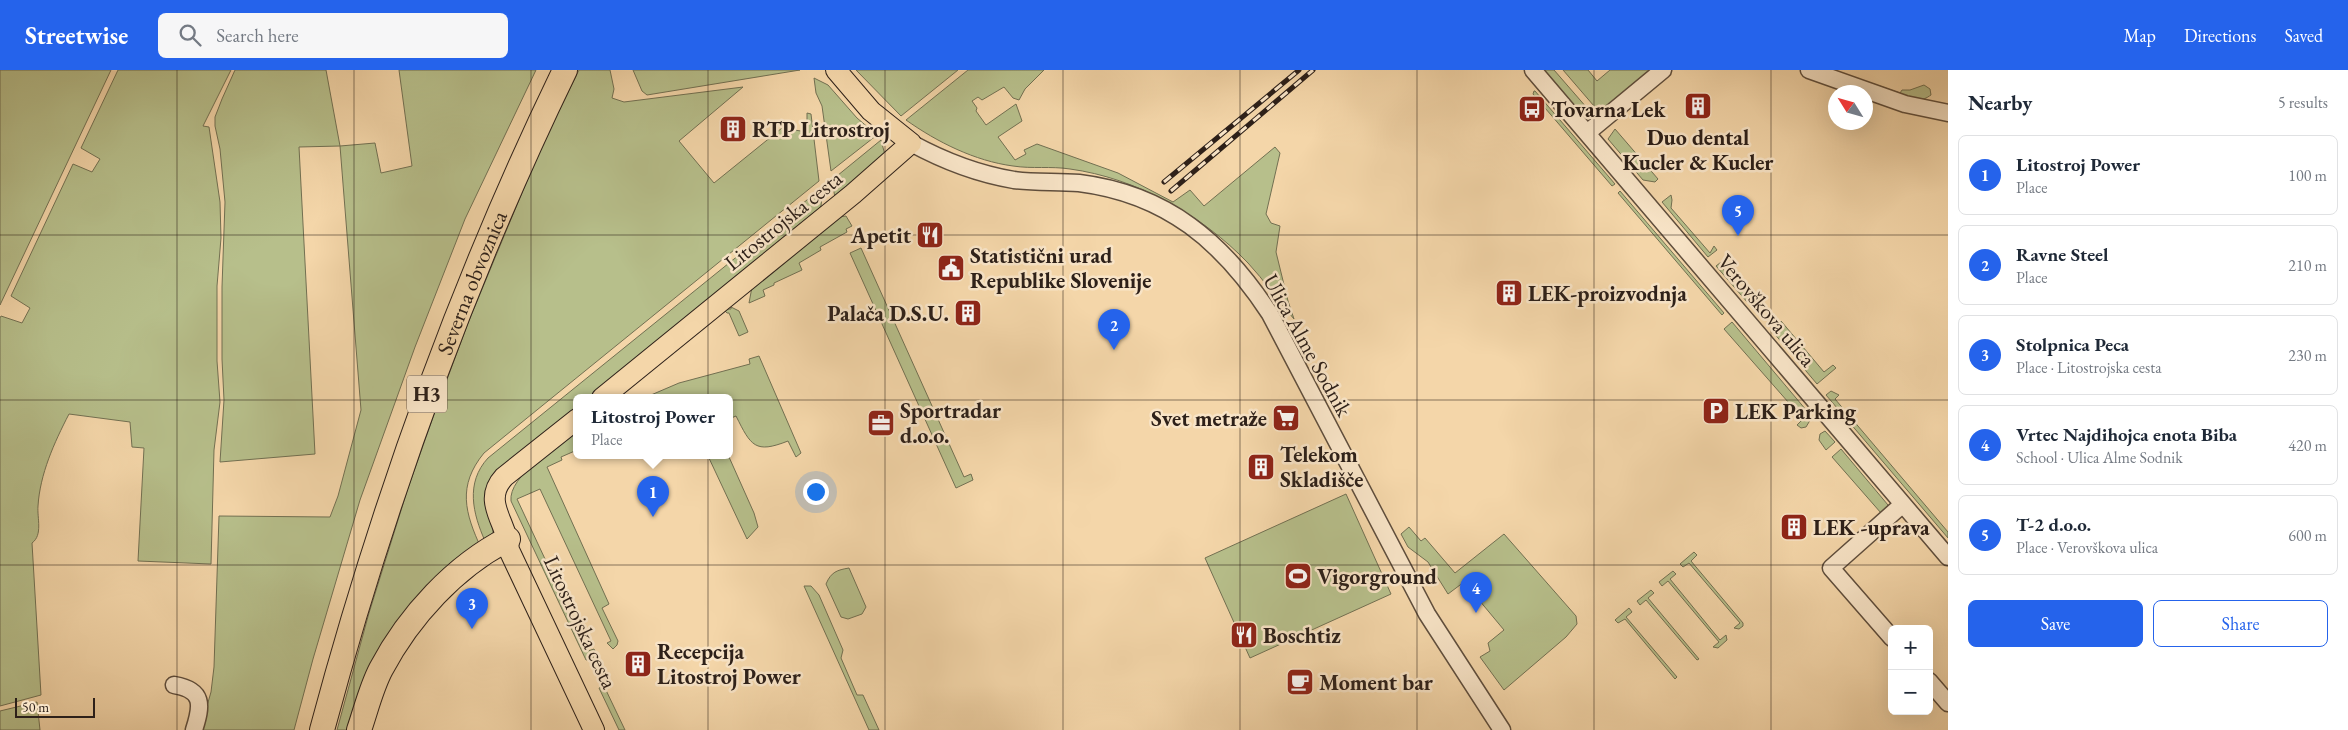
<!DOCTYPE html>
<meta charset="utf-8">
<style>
:root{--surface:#fff;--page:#f6f6f7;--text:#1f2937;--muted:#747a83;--line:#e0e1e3;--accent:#2563eb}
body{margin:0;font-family:"EB Garamond",serif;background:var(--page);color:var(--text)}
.controls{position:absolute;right:15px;bottom:15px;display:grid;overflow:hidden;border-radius:8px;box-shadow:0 5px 20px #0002}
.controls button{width:45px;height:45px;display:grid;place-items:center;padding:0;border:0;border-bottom:1px solid var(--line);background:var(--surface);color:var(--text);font:25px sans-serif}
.compass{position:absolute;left:1828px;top:15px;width:45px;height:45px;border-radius:50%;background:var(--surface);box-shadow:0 5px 20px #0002;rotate:307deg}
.scale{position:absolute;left:15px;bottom:12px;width:80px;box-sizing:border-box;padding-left:5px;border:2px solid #2d2019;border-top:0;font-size:14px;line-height:18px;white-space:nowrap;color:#2d2019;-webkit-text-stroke:4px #f8e4c7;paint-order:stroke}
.you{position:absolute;left:815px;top:421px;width:18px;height:18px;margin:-12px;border:4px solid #fff;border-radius:50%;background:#1a73e8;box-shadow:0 0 0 8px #1a73e833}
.badge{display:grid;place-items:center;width:32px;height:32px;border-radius:50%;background:var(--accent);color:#fff;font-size:16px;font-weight:700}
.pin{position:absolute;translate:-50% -41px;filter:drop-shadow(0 1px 2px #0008)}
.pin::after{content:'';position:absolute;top:26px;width:18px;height:15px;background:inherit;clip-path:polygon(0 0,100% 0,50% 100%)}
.popup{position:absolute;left:573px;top:324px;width:160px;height:65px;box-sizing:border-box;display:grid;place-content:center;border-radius:8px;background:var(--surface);filter:drop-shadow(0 1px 4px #0005);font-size:16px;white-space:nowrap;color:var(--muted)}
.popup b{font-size:19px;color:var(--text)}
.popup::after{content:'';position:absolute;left:50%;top:100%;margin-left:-10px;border:10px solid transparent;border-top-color:var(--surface)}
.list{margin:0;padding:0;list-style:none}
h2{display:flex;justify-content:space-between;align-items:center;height:65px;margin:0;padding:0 20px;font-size:21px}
h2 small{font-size:16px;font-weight:400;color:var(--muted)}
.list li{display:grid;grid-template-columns:32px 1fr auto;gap:15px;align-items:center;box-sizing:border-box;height:80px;margin:0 10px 10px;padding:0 10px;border:1px solid var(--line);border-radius:8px}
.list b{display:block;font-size:19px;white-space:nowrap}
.list p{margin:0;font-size:16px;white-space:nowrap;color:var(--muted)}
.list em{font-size:16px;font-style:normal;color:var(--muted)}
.actions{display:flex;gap:10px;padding:15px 20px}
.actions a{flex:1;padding:11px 0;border:1px solid var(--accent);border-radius:8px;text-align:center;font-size:18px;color:var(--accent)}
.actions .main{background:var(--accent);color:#fff}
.icon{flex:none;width:28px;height:28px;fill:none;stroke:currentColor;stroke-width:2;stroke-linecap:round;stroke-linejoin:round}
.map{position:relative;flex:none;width:1948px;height:660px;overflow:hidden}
header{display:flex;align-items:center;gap:30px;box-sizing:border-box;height:70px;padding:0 25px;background:var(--accent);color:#fff}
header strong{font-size:24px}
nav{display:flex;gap:28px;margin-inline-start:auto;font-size:18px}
.search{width:350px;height:45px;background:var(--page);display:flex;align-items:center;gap:12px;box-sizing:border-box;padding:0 18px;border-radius:8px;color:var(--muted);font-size:19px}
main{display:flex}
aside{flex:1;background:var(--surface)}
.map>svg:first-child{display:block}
.green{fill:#b7bf8b;stroke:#727052}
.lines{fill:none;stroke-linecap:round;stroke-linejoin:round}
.minor-casing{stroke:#5f4e3d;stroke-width:19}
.major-casing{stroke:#2d2019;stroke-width:22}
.highway-casing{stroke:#2d2019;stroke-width:26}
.minor{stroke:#f8e4c7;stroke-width:16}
.major{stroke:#f4d6a9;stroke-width:20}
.highway{stroke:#f4d6a9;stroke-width:24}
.rail-casing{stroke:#2d2019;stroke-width:5}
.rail{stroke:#f8e4c7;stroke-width:3;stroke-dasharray:9;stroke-linecap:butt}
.grid{fill:none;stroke:#2d2019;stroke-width:1;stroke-opacity:0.55}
.labels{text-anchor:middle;stroke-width:5;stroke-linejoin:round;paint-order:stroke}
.shield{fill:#f8e4c7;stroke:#6a5b4d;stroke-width:1}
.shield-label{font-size:21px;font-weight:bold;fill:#2d2019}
.poi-label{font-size:22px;font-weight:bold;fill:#2d2019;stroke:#f8e4c7;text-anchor:start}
.street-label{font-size:22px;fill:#2d2019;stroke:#f8e4c7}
</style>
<header>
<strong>Streetwise</strong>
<div class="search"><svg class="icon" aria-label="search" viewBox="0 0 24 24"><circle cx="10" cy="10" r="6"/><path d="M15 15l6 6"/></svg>Search here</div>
<nav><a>Map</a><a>Directions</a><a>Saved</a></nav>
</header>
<main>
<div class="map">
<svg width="1948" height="660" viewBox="0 0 1948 660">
<rect width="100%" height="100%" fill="#f4d6a9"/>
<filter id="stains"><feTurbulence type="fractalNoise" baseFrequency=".004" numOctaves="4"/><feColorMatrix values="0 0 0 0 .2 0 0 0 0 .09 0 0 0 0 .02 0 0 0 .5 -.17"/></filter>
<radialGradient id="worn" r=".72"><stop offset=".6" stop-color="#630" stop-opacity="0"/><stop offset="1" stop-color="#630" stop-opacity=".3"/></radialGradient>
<!-- green -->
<path class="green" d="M 0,0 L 111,0 L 0,235 Z
M 118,0 L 231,0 L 203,56 L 209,57 L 220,132 L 221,168 L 217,216 L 217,291 L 220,332 L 214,380 L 211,494 L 138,491 L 144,378 L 132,377 L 130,352 L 69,344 C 54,373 40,404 38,436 C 37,448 43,465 32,473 L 41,625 L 0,636 L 0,248 L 1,246 L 22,253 L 30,238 L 11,226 L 73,94 L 92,102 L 100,89 L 81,78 Z
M 235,0 L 326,0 L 340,76 L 375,73 L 381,103 L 412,96 L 399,0 L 536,0 L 465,149 L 415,277 L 360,430 L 313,589 L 294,660 L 200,660 L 211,622 L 214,597 L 219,446 L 330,447 L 338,426 L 361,340 L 340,76 L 299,77 L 315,384 L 220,392 L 224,330 L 222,289 L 222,217 L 225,132 L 220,79 L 215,56 L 215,47 L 222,29 Z
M 579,0 L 610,0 L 614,19 L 612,28 L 624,32 L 743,17 L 679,71 L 714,113 L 782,58 L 807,62 L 807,43 L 811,44 L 819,111 L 484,383 C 457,416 465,443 481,478 L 436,518 L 353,660 L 337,660 L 369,543 L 408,418 L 436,339 L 468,253 L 543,72 Z
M 633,0 L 800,0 L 647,25 L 642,21 Z
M 856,0 L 958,0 L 901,46 Z
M 968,0 L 1044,0 L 1025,19 L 1019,30 L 1013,28 L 1004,17 L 982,30 L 978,27 L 972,31 L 977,38 L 976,41 L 986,55 L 1016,34 L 1022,51 L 998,67 L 1015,90 L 1026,84 L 1024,80 L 1037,74 L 1118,103 L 1173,132 L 1190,120 L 1204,136 L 1275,77 L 1280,83 L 1266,144 L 1271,153 L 1280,156 L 1276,182 L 1288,231 L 1294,249 C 1278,231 1264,210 1248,193 C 1202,145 1136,108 1070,99 C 1051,96 1032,99 1013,96 C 975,91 937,72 906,50 Z
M 1541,0 L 1554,0 L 1594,46 L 1590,48 L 1580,45 Z
M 1563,0 L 1588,0 L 1597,11 L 1610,0 L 1653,0 L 1600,43 Z
M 1833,0 L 1900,23 L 1902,20 L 1910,20 L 1924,15 L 1930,19 L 1931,25 C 1929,26 1926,29 1922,29 C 1907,30 1850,6 1833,0 Z
M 814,8 L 828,15 L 857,48 L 877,65 L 831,101 L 822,36 L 816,23 Z
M 1534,21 L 1535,21 L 1615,114 L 1612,116 L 1533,24 Z
M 1615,59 L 1658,109 L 1655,112 L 1643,110 L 1608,69 Z
M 881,70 L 885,85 L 835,128 L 832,110 Z
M 823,117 L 821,136 L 803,154 L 589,328 L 577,328 L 577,338 L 492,407 C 475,436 493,439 493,464 L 485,471 C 473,444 465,413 488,388 Z
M 1620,121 L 1724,243 L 1722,245 L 1618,123 Z
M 1671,125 L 1672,130 L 1671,138 L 1710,183 L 1714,176 L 1717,180 L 1708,187 L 1662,132 Z
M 846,146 L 852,156 L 846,159 L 847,162 L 820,177 L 821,180 L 799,193 L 802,200 L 774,213 L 774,215 L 763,220 L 765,226 L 749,233 L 752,217 L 839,147 Z
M 861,178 L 964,407 L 971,404 L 973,410 L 956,418 L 850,183 Z
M 1725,189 L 1723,199 L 1742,220 L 1744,212 L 1750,232 L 1748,233 L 1716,196 Z
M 731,237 L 739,241 L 748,262 L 739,266 L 729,243 L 727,243 L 723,239 L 731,239 Z
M 1781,251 L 1824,302 L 1833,295 L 1836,298 L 1817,314 L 1773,262 Z
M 1732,252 L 1812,347 L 1806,357 L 1801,358 L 1797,355 L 1803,349 L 1724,259 Z
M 759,286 L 801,383 L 796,387 L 788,371 C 755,384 751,376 736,346 L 729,349 L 729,328 L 644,328 L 679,313 L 750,294 L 749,289 Z
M 1831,321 L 1839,325 L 1835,329 L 1948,462 L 1948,468 L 1826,325 Z
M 577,359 L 577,380 L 561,387 L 562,390 L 547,397 L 609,534 L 602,538 L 618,571 L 617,575 L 613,579 L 607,573 L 611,571 L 540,419 L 517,429 L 588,581 L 594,579 L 596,583 L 592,589 L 586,590 L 511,431 C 508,406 559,374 577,359 Z
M 1825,361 L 1835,372 L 1826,380 L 1819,370 L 1820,364 Z
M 1841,379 L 1888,435 L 1881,443 L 1832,387 Z
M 708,386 L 729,387 L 754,443 L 758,457 L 747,469 Z
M 1346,424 L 1391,524 L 1250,588 L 1205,488 Z
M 1409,457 L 1421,471 L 1425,468 L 1455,503 L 1504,464 L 1576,546 L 1577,554 L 1566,567 L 1504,620 L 1480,587 L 1490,581 L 1488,573 L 1504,560 L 1464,512 L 1448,524 L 1428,492 L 1408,477 L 1401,464 Z
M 1694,482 L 1697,485 L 1691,491 L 1743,553 L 1743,556 L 1739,559 L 1734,558 L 1740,553 L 1689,493 L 1683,497 L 1680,494 Z
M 849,498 L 866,537 L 862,544 L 848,549 L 841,547 L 826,514 C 831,502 837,500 849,498 Z
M 1673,501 L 1676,504 L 1670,509 L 1715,564 L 1720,570 L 1726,565 L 1727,570 L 1718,578 L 1713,577 L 1719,572 L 1668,511 L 1662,516 L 1659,512 Z
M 804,516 L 811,516 L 819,525 L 843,580 L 841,588 L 857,625 L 863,625 L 879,660 L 869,660 Z
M 1651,520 L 1654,523 L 1648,528 L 1699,589 L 1697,590 L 1646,530 L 1640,535 L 1637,531 Z
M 1629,538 L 1632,542 L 1626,547 L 1677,607 L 1675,609 L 1625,549 L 1618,553 L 1615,550 Z
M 604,616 L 625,660 L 619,660 L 599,618 Z
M 37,632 L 40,660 L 0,660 L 0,641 Z"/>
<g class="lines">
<!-- minor casing -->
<g class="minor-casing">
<path id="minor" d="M 1533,0 L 1948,487
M 1809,0 L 1905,34 L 1948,43
M 1587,63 L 1663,0
M 911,73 C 944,91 978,104 1014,110 C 1036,113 1058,111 1079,113 C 1167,124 1223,172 1270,244 L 1427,544 L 1502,660
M 1892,568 L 1831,498 L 1903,434
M 1929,611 L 1948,633
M 174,615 C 204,620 202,635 194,660"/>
</g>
<!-- major casing -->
<g class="major-casing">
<path id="major" d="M 602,328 L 853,124 L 911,73 L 871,41 L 836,0
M 577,349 L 504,407 C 481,432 508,453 509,480 L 594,660"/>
</g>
<!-- highway casing -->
<g class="highway-casing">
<g id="highway">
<path id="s1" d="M 322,660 C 383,433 462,212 565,0"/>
<path d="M 359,660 C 366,640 371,618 381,599 C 409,546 455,496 508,469"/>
</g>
</g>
<!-- minor -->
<use href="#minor" class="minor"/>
<!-- major -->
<use href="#major" class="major"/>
<!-- highway -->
<use href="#highway" class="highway"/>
<!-- rail casing -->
<g class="rail-casing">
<path id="rail" d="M 1164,112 L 1299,0
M 1171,121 L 1313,0"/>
</g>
<!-- rail -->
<use href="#rail" class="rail"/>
</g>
<!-- grid -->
<path class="grid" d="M 177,0 L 177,660M 354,0 L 354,660M 531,0 L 531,660M 708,0 L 708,660M 885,0 L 885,660M 1063,0 L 1063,660M 1240,0 L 1240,660M 1417,0 L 1417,660M 1594,0 L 1594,660M 1771,0 L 1771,660M 0,165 L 1948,165M 0,330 L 1948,330M 0,495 L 1948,495"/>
<!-- icons -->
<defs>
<g id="building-square" transform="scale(1.4375)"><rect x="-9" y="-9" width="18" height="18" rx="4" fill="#8f2418" stroke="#f8e4c7"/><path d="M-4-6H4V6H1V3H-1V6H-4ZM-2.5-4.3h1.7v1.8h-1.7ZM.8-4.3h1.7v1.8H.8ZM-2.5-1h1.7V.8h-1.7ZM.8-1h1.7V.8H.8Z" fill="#fff"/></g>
<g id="bus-square" transform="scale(1.4375)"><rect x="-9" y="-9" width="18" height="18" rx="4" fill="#8f2418" stroke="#f8e4c7"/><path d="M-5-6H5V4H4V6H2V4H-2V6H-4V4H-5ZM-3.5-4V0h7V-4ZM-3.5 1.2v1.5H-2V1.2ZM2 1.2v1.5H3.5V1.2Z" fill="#fff"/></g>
<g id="restaurant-square" transform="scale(1.4375)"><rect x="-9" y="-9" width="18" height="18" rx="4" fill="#8f2418" stroke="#f8e4c7"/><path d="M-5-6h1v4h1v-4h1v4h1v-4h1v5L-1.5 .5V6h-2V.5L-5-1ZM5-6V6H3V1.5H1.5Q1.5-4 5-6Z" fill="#fff"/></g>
<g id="civic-square" transform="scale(1.4375)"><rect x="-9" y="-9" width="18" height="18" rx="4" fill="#8f2418" stroke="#f8e4c7"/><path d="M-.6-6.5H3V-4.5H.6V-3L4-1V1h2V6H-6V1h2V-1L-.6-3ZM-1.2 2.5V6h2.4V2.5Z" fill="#fff"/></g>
<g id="parking-square" transform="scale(1.4375)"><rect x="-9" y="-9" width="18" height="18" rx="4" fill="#8f2418" stroke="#f8e4c7"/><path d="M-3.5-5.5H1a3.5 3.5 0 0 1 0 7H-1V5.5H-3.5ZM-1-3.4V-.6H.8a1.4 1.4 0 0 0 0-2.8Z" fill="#fff"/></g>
<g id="supermarket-square" transform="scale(1.4375)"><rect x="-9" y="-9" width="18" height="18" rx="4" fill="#8f2418" stroke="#f8e4c7"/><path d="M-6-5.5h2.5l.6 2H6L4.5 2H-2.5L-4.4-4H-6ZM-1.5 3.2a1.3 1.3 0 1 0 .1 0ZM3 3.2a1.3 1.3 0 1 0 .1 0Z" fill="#fff"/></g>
<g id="office-square" transform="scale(1.4375)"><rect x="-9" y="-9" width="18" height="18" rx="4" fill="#8f2418" stroke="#f8e4c7"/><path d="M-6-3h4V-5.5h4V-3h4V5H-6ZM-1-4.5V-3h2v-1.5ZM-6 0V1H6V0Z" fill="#fff"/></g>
<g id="stadium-square" transform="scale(1.4375)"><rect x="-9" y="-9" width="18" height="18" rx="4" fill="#8f2418" stroke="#f8e4c7"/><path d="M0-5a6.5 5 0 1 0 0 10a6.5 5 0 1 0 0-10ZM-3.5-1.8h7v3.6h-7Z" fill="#fff"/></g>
<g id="cafe-square" transform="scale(1.4375)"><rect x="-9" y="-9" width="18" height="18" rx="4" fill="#8f2418" stroke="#f8e4c7"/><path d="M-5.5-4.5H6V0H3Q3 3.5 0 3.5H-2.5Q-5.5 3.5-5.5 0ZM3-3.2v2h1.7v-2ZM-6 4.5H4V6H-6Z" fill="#fff"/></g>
</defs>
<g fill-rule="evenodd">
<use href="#building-square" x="1698" y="36"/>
<use href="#bus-square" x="1532" y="39"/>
<use href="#building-square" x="733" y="59"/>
<use href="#restaurant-square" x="930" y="165"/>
<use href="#civic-square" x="951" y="198"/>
<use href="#building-square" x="1509" y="223"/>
<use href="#building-square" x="968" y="243"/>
<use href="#parking-square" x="1716" y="341"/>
<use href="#supermarket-square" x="1286" y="348"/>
<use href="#office-square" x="881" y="353"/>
<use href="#building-square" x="1261" y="397"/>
<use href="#building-square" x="1794" y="457"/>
<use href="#stadium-square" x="1298" y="506"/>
<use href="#restaurant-square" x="1244" y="565"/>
<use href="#building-square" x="638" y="594"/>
<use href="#cafe-square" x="1300" y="612"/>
</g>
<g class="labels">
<!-- shield labels -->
<rect class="shield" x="407" y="305.5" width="40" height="37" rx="4"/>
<g class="shield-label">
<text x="427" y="331">H3</text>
</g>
<!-- poi labels -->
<g class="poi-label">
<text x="1551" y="47">Tovarna Lek</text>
<text x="752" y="67">RTP Litrostroj</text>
<text x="1698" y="75" text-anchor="middle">Duo dental<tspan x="1698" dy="25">Kucler &amp; Kucler</tspan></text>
<text x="911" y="173" text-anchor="end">Apetit</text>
<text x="970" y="193">Statistični urad<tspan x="970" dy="25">Republike Slovenije</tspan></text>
<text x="1528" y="231">LEK-proizvodnja</text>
<text x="949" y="251" text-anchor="end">Palača D.S.U.</text>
<text x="900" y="348">Sportradar<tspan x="900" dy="25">d.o.o.</tspan></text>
<text x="1735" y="349">LEK Parking</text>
<text x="1267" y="356" text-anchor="end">Svet metraže</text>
<text x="1280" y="392">Telekom<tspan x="1280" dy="25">Skladišče</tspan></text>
<text x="1813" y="465">LEK -uprava</text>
<text x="1317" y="514">Vigorground</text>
<text x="1263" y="573">Boschtiz</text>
<text x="657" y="589">Recepcija<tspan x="657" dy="25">Litostroj Power</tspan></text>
<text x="1319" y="620">Moment bar</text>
</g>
<!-- street labels -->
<g class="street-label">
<text transform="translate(783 150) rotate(-39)" y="8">Litostrojska cesta</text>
<text dy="8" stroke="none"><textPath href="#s1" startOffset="472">Severna obvoznica</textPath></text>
<text transform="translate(1767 240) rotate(50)" y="8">Verovškova ulica</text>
<text transform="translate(1308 275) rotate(61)" y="8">Ulica Alme Sodnik</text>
<text transform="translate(581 552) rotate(65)" y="8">Litostrojska cesta</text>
</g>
</g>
<rect width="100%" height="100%" filter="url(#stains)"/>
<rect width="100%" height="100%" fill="url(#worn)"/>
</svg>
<div class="controls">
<button>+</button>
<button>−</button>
</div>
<svg class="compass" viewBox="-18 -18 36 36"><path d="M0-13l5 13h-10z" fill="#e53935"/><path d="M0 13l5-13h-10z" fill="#747a83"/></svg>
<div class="scale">50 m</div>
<div class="you"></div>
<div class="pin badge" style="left:653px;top:447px">1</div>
<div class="popup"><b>Litostroj Power</b>Place</div>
<div class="pin badge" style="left:1114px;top:280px">2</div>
<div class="pin badge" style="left:472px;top:559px">3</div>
<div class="pin badge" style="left:1476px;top:543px">4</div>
<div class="pin badge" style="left:1738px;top:166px">5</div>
</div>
<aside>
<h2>Nearby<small>5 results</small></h2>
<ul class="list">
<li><span class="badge">1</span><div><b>Litostroj Power</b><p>Place</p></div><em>100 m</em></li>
<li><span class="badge">2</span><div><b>Ravne Steel</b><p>Place</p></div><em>210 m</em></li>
<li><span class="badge">3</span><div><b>Stolpnica Peca</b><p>Place · Litostrojska cesta</p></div><em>230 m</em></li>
<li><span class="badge">4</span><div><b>Vrtec Najdihojca enota Biba</b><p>School · Ulica Alme Sodnik</p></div><em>420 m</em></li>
<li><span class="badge">5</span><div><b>T-2 d.o.o.</b><p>Place · Verovškova ulica</p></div><em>600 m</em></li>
</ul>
<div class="actions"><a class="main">Save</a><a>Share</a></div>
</aside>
</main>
